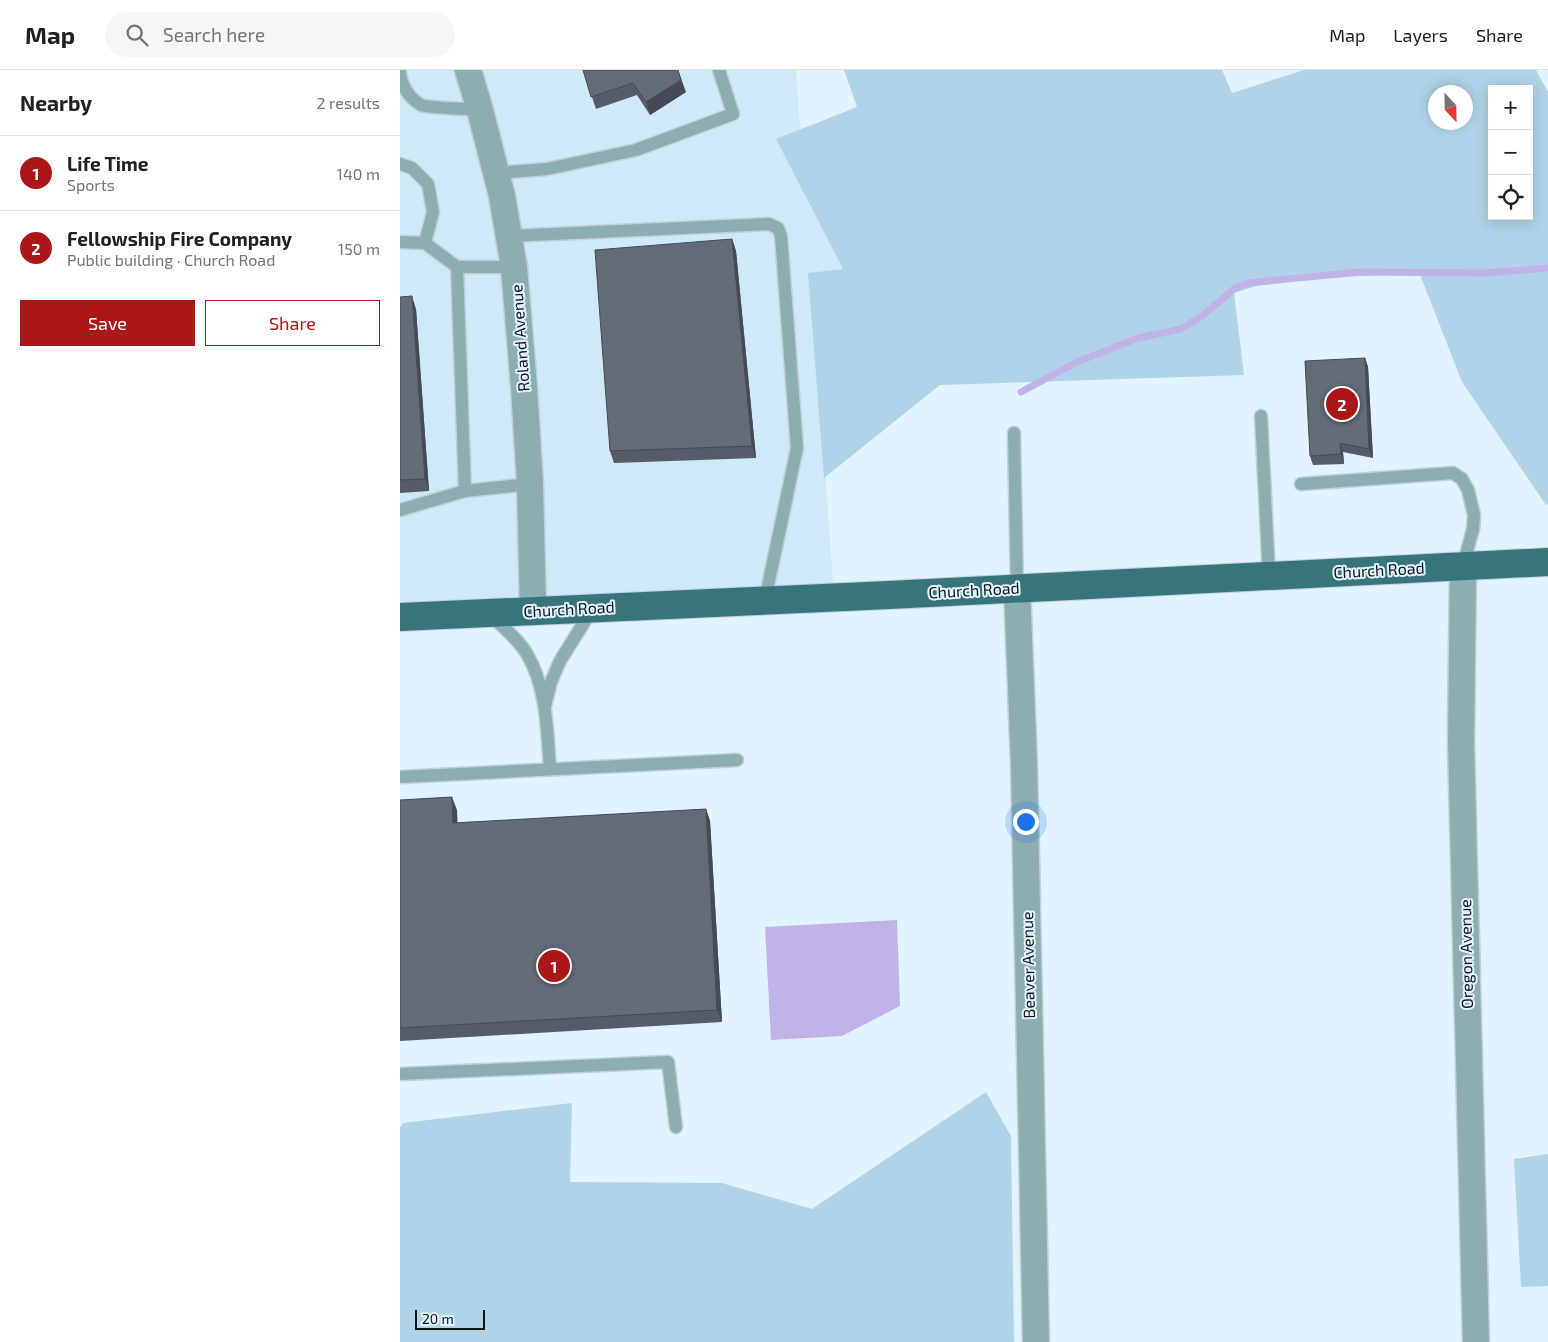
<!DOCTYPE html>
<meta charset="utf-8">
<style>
:root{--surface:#fff;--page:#f6f6f6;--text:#202124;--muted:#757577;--line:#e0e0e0;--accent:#aa1718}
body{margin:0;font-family:"Exo 2",sans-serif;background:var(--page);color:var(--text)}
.controls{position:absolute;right:15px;top:15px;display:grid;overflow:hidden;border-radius:0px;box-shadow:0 2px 12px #0003}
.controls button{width:45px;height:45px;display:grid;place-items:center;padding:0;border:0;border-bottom:1px solid var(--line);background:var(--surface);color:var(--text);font:25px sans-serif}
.compass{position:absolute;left:1028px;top:15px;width:45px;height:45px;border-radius:50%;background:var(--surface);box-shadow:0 2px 12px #0003;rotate:158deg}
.scale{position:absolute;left:15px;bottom:12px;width:70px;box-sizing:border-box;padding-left:5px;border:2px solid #10161a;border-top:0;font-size:14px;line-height:18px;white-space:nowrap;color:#10161a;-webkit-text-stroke:4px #e1f3fe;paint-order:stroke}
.you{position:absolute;left:625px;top:751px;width:18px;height:18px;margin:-12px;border:4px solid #fff;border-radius:50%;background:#1a73e8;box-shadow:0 0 0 8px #1a73e833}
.badge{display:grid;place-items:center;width:32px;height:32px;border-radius:50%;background:var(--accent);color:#fff;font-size:16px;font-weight:700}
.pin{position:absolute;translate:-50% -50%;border:2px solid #fff;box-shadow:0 1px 5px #0006}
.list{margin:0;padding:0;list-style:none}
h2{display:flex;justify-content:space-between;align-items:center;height:65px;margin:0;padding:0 20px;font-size:21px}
h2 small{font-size:16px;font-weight:400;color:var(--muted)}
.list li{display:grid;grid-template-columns:32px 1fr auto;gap:15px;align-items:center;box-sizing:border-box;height:75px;padding:0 20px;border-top:1px solid var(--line)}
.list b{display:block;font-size:19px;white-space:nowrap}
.list p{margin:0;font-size:16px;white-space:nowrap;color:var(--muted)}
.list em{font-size:16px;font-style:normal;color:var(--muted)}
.actions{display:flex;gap:10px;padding:15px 20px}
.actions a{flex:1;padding:11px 0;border:1px solid var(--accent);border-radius:0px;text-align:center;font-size:18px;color:var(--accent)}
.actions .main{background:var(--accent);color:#fff}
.icon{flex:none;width:28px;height:28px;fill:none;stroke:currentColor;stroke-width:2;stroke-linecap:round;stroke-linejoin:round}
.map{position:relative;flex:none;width:1148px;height:1272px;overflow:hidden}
header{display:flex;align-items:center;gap:30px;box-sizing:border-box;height:70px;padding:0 25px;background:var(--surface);border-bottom:1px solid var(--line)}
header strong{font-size:24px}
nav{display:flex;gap:28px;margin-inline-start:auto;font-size:18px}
.search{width:350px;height:45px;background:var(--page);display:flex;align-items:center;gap:12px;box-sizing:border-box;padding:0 18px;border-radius:28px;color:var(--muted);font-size:19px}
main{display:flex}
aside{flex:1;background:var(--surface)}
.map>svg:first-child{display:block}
.built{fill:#cfe9f8}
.green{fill:#b1d3e7;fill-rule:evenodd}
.water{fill:#bfb3e8}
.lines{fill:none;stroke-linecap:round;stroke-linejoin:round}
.stream{stroke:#bfb3e8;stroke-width:7}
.lane-casing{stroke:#c0d0da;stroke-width:15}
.street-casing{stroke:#c0d0da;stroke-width:29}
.primary-casing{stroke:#c0d0da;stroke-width:30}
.lane{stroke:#8eadb0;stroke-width:12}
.street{stroke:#8eadb0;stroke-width:26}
.primary{stroke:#37757a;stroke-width:28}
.wall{fill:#555b67}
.shaded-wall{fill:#454a54}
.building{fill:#636a78;stroke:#454a54}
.labels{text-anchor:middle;stroke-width:4;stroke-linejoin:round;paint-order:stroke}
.street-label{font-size:16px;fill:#10161a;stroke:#e1f3fe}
</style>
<header>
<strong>Map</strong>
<div class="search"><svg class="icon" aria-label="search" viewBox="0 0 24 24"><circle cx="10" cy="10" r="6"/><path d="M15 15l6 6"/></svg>Search here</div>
<nav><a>Map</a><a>Layers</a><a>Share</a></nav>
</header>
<main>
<aside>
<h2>Nearby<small>2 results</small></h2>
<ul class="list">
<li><span class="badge">1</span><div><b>Life Time</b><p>Sports</p></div><em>140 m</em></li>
<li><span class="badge">2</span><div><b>Fellowship Fire Company</b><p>Public building · Church Road</p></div><em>150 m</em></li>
</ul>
<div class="actions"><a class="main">Save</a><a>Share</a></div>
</aside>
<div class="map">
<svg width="1148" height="1272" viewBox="0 0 1148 1272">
<rect width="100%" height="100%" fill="#e1f3fe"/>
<!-- built -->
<path class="built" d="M 0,0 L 396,0 L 405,126 L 443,199 L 411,203 L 434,527 L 0,548 Z"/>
<!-- green -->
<path class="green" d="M 444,0 L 822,0 L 832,23 L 904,0 L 1136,0 L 1148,22 L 1148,434 L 1146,435 L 1062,312 L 1019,202 L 869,212 L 834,223 L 844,305 L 540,315 L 424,408 L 408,203 L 443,199 L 376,69 L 457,37 ZM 1092,19 L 1129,19 L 1129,146 L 1092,146 ZM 1036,22 L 1066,22 L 1066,52 L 1036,52 Z
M 586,1022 L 611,1066 L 614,1272 L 0,1272 L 0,1057 L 3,1053 L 172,1033 L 170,1112 L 322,1113 L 412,1139 Z
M 1148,1084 L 1148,1216 L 1121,1217 L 1114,1089 Z"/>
<!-- water -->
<path class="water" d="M 497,850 L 500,936 L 442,966 L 371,970 L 365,857 Z"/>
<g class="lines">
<!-- stream -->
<path class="stream" d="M 621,322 L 677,292 L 738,268 L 781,259 L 802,246 L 834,219 L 848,213 L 959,202 L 1084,203 L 1148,198"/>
<!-- lane casing -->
<g class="lane-casing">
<path id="lane" d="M 0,3 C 2,16 9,28 21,35 C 28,38 70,39 80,40
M 0,94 L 12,98 L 28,114 L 33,142 L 25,173
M 97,103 L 147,99 L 236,80 L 333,44 L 319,0
M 110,166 L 369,154 L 378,158 L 381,166 L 397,378 L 365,530
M 0,172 L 25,173 L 57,197 L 114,197
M 57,197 L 65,421
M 861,346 L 869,506
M 614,363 L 617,518
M 901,414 L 1053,403 L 1062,409 L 1068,420 L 1074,445 L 1073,459 L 1063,496
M 0,440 L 65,421 L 130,414
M 90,545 C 103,557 118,569 127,584 C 147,618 147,661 150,699
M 145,636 L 151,612 L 160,591 L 193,538
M 0,707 L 337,690
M 0,1004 L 268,992 L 276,1057"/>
</g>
<!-- street casing -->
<g class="street-casing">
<path id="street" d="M 68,0 L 80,40 L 102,126 L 114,197 L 124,317 L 130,414 L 133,541
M 1063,496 L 1061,672 L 1076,1272
M 617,518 L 624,694 L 636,1272"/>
</g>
<!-- primary casing -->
<g class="primary-casing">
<path id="primary" d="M 0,547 L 489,525 L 1148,492"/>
</g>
<!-- lane -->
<use href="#lane" class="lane"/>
<!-- street -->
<use href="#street" class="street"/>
<!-- primary -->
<use href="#primary" class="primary"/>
</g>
<!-- wall -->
<path class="wall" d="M 183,0 L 286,22 L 250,45 L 237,25 L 196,39 Z
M 332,169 L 336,181 L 356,388 L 214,393 L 210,381 Z
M 0,227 L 16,239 L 29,421 L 0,423 Z
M 965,288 L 968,297 L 973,388 L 943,382 L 944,394 L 913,395 L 910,386 Z
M 0,730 L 57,740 L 57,753 L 306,739 L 310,751 L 322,952 L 0,971 Z"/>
<!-- shaded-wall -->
<path class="shaded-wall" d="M 278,0 L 286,22 L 250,45 L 246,32 Z
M 332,169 L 336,181 L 356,388 L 352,376 Z
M 12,226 L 16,239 L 29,421 L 25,409 Z
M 965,288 L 968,297 L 973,388 L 969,379 Z
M 940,373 L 943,382 L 944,394 L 941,384 Z
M 52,727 L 57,740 L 58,765 L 53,753 Z
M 306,739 L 310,751 L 322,952 L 317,940 Z"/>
<!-- building -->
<path class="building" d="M 183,0 L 278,0 L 281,10 L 246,32 L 233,13 L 191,27 Z
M 332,169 L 352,376 L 210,381 L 195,180 Z
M 12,226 L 25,409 L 0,410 L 0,227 Z
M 965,288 L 969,379 L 940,373 L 941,384 L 910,386 L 905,291 Z
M 52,727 L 53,753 L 306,739 L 317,940 L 0,958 L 0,730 Z"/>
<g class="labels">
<!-- street labels -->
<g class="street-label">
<text transform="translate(120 268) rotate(-94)" y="6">Roland Avenue</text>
<text transform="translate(979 500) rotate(-3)" y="6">Church Road</text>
<text transform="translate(574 520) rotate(-3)" y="6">Church Road</text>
<text transform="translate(169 539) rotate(-3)" y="6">Church Road</text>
<text transform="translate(1066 884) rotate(-91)" y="6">Oregon Avenue</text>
<text transform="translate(628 895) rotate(-91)" y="6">Beaver Avenue</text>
</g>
</g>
</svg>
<div class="controls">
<button>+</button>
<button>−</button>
<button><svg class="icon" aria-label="locate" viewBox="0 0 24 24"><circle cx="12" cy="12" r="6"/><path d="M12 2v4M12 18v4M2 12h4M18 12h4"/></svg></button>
</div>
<svg class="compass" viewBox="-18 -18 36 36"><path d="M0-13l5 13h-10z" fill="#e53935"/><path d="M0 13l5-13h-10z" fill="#757577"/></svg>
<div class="scale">20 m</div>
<div class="you"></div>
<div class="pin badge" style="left:154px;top:896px">1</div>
<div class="pin badge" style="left:942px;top:334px">2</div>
</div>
</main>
